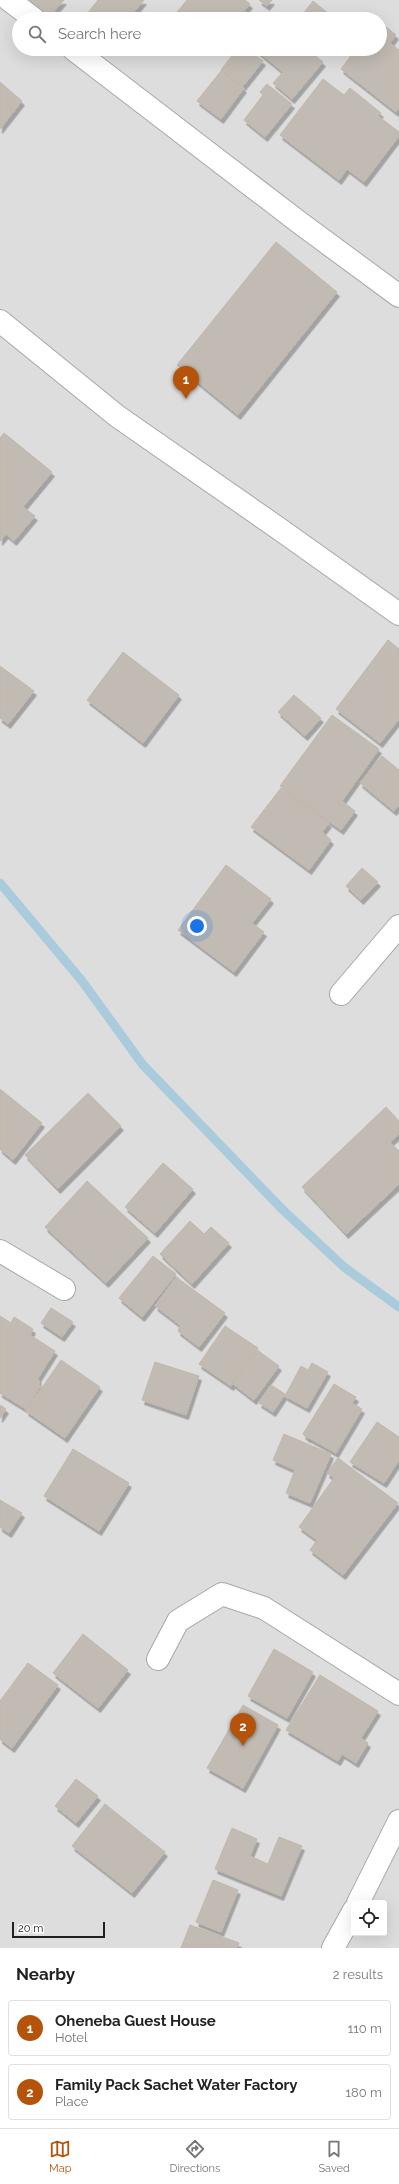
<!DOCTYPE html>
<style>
:root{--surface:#fff;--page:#f6f6f6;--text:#222;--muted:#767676;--line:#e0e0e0;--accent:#b45309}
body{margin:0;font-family:Raleway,sans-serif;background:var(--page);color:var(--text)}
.controls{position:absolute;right:12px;bottom:12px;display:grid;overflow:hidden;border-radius:4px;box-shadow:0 4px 16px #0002}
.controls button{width:36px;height:36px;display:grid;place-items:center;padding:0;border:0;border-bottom:1px solid var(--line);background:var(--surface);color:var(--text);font:20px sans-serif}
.scale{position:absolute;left:12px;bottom:10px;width:93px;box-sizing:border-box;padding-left:4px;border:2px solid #202020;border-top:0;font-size:11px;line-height:14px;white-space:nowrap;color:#202020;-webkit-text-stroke:3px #fff;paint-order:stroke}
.you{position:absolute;left:197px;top:926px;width:14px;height:14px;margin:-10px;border:3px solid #fff;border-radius:50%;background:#1a73e8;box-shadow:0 0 0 6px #1a73e833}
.badge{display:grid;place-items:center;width:26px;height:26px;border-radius:50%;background:var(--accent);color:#fff;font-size:13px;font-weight:700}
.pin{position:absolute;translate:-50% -33px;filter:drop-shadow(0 1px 2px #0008)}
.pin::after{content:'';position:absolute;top:21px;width:14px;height:12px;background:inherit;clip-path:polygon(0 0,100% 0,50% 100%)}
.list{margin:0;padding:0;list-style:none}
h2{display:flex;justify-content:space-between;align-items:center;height:52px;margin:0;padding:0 16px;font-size:17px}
h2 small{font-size:13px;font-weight:400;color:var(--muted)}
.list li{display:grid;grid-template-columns:26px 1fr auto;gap:12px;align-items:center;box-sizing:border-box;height:56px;margin:0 8px 8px;padding:0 8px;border:1px solid var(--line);border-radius:4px}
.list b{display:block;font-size:15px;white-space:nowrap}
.list p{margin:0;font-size:13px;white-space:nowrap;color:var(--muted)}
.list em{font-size:13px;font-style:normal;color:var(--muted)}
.icon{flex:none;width:22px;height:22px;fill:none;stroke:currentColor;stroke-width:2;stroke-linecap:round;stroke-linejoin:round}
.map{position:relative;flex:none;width:399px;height:1948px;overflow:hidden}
.search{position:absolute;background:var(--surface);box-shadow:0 4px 16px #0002;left:12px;right:12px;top:12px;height:44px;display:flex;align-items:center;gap:10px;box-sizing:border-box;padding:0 14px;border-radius:22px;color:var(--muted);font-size:15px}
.sheet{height:180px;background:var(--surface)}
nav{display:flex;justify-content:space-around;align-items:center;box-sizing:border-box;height:56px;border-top:1px solid var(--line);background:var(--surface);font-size:11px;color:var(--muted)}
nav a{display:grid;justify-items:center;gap:2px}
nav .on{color:var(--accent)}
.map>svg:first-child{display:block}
.residential{fill:#dedddd;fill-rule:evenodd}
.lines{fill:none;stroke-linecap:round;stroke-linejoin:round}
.stream{stroke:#a9cbdc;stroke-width:9}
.building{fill:#c1bbb3;stroke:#c2b7aa;filter:url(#shadow)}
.minor-casing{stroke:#a7a7a7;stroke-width:24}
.minor{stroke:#fff;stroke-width:22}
</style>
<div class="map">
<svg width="399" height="1948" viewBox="0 0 399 1948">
<defs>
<filter id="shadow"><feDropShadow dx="2.5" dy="4.5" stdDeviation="0" flood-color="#0004"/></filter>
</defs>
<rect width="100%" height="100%" fill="#f0eee7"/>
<!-- residential -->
<path class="residential" d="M 0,0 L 399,0 L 399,1948 L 0,1948 ZM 19,19 L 380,19 L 380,49 L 19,49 ZM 354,1903 L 384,1903 L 384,1933 L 354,1933 Z"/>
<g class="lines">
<!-- stream -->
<path class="stream" d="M 0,883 L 82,981 L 143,1065 L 282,1209 L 344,1267 L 399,1307"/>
</g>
<!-- building -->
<path class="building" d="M 26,0 L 64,0 L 48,18 Z
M 98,0 L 144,0 L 128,19 L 93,19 L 87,14 Z
M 187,0 L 245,0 L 250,4 L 244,11 L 254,19 L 177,19 L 174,16 Z
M 259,0 L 272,0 L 267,6 Z
M 313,1 L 335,19 L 299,19 Z
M 380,22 L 396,35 L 390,43 L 399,50 L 399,108 L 396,112 L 341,69 L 356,49 L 380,49 Z
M 237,49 L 247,49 L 263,61 L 243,86 L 221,70 Z
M 255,49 L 307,49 L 323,62 L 292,99 L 273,83 L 283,72 Z
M 221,71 L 244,88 L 221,119 L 197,101 Z
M 323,79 L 344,95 L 350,88 L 381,113 L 378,116 L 399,132 L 399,136 L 364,182 L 347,169 L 339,180 L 280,135 Z
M 0,82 L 22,101 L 0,129 Z
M 267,84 L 292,104 L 265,137 L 244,120 L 263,95 L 260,92 Z
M 276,242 L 337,292 L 238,415 L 177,365 Z
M 4,433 L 52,472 L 23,507 L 35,516 L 14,541 L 6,534 L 0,541 L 0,438 Z
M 388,640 L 399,649 L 399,719 L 380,743 L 336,709 Z
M 123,652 L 179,695 L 143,743 L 87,700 Z
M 0,666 L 34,691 L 8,724 L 0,718 Z
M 294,695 L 321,718 L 305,736 L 278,712 Z
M 332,715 L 379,749 L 342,801 L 355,811 L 341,830 L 280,786 Z
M 382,756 L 399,770 L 399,805 L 394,811 L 360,783 Z
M 281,788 L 329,823 L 322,832 L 331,840 L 309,870 L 251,827 Z
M 226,865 L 271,899 L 252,923 L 264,932 L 234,972 L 178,930 Z
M 362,868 L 378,882 L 361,900 L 346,886 Z
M 0,1089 L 42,1123 L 13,1160 L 0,1149 Z
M 88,1093 L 121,1126 L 58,1189 L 25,1155 Z
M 386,1107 L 399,1121 L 399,1134 L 390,1142 L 399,1151 L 399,1184 L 346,1234 L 302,1187 Z
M 163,1163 L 193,1189 L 155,1233 L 125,1207 Z
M 87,1181 L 148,1238 L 106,1283 L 45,1227 Z
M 190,1221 L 204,1234 L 211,1227 L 229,1243 L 192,1284 L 160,1254 Z
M 153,1256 L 176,1274 L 142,1317 L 119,1298 Z
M 176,1277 L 225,1313 L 199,1347 L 178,1331 L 180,1325 L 155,1306 Z
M 51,1308 L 73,1322 L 62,1337 L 41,1323 Z
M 0,1316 L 11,1323 L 14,1317 L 33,1329 L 30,1335 L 55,1351 L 38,1378 L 40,1387 L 26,1409 L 0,1393 Z
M 225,1326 L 258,1348 L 231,1386 L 199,1364 Z
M 257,1350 L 279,1366 L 254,1400 L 232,1383 Z
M 61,1360 L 100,1387 L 65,1438 L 26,1411 Z
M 155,1362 L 199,1376 L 186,1415 L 142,1400 Z
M 312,1363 L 328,1372 L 307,1408 L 285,1396 L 301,1366 L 308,1370 Z
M 334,1384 L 356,1397 L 352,1403 L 362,1409 L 336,1453 L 309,1438 L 307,1438 L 303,1434 Z
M 271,1385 L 285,1394 L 273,1412 L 259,1403 Z
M 0,1405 L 6,1409 L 0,1418 Z
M 377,1422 L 399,1437 L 399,1460 L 384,1483 L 350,1462 Z
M 284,1434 L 331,1454 L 310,1503 L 286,1493 L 295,1470 L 273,1460 Z
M 73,1449 L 129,1483 L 99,1531 L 44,1496 Z
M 338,1458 L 398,1503 L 343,1575 L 310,1550 L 317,1540 L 299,1527 L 334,1478 L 327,1473 Z
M 0,1500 L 22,1513 L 9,1533 L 0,1527 Z
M 83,1634 L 128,1670 L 98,1708 L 53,1673 Z
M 274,1649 L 313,1672 L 287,1718 L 248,1696 Z
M 28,1663 L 58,1685 L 12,1748 L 0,1739 L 0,1701 Z
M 320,1675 L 378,1711 L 361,1738 L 368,1743 L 356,1763 L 342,1754 L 338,1761 L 286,1730 Z
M 243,1705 L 278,1725 L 243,1788 L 207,1768 Z
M 76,1779 L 98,1796 L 76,1823 L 55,1806 Z
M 105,1804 L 165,1852 L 132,1893 L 72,1846 Z
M 232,1828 L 257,1839 L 250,1856 L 268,1864 L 279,1837 L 302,1846 L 281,1896 L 215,1869 Z
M 213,1880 L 238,1890 L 221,1932 L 196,1922 Z
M 190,1925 L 239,1943 L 237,1948 L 181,1948 Z"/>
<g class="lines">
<!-- minor casing -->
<g class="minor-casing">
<path id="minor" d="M 9,0 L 34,19
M 73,49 L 300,223 L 399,296
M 0,321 L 117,416 L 278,528 L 399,614
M 341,994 L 399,926
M 0,1251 L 64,1289
M 158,1659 L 178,1621 L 222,1594 L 264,1608 L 399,1694
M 358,1903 L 399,1821
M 333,1948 L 354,1910"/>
</g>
<!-- minor -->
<use href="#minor" class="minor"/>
</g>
</svg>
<div class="controls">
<button><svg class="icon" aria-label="locate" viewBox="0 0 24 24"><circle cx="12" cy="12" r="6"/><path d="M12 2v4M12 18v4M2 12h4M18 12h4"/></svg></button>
</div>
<div class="scale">20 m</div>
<div class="you"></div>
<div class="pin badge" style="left:186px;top:399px">1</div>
<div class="pin badge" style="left:243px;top:1746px">2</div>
<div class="search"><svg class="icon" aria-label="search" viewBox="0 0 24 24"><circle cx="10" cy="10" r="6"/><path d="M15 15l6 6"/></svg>Search here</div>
</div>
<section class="sheet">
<h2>Nearby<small>2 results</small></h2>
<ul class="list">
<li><span class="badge">1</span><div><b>Oheneba Guest House</b><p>Hotel</p></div><em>110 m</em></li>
<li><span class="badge">2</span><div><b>Family Pack Sachet Water Factory</b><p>Place</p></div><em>180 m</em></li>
</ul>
</section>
<nav>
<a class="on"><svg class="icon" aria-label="map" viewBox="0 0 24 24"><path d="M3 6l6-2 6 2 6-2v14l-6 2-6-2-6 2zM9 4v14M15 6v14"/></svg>Map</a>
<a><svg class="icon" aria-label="directions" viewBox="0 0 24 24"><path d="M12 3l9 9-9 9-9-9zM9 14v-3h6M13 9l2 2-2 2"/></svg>Directions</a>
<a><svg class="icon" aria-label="saved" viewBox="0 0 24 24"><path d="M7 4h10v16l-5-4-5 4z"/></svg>Saved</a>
</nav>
